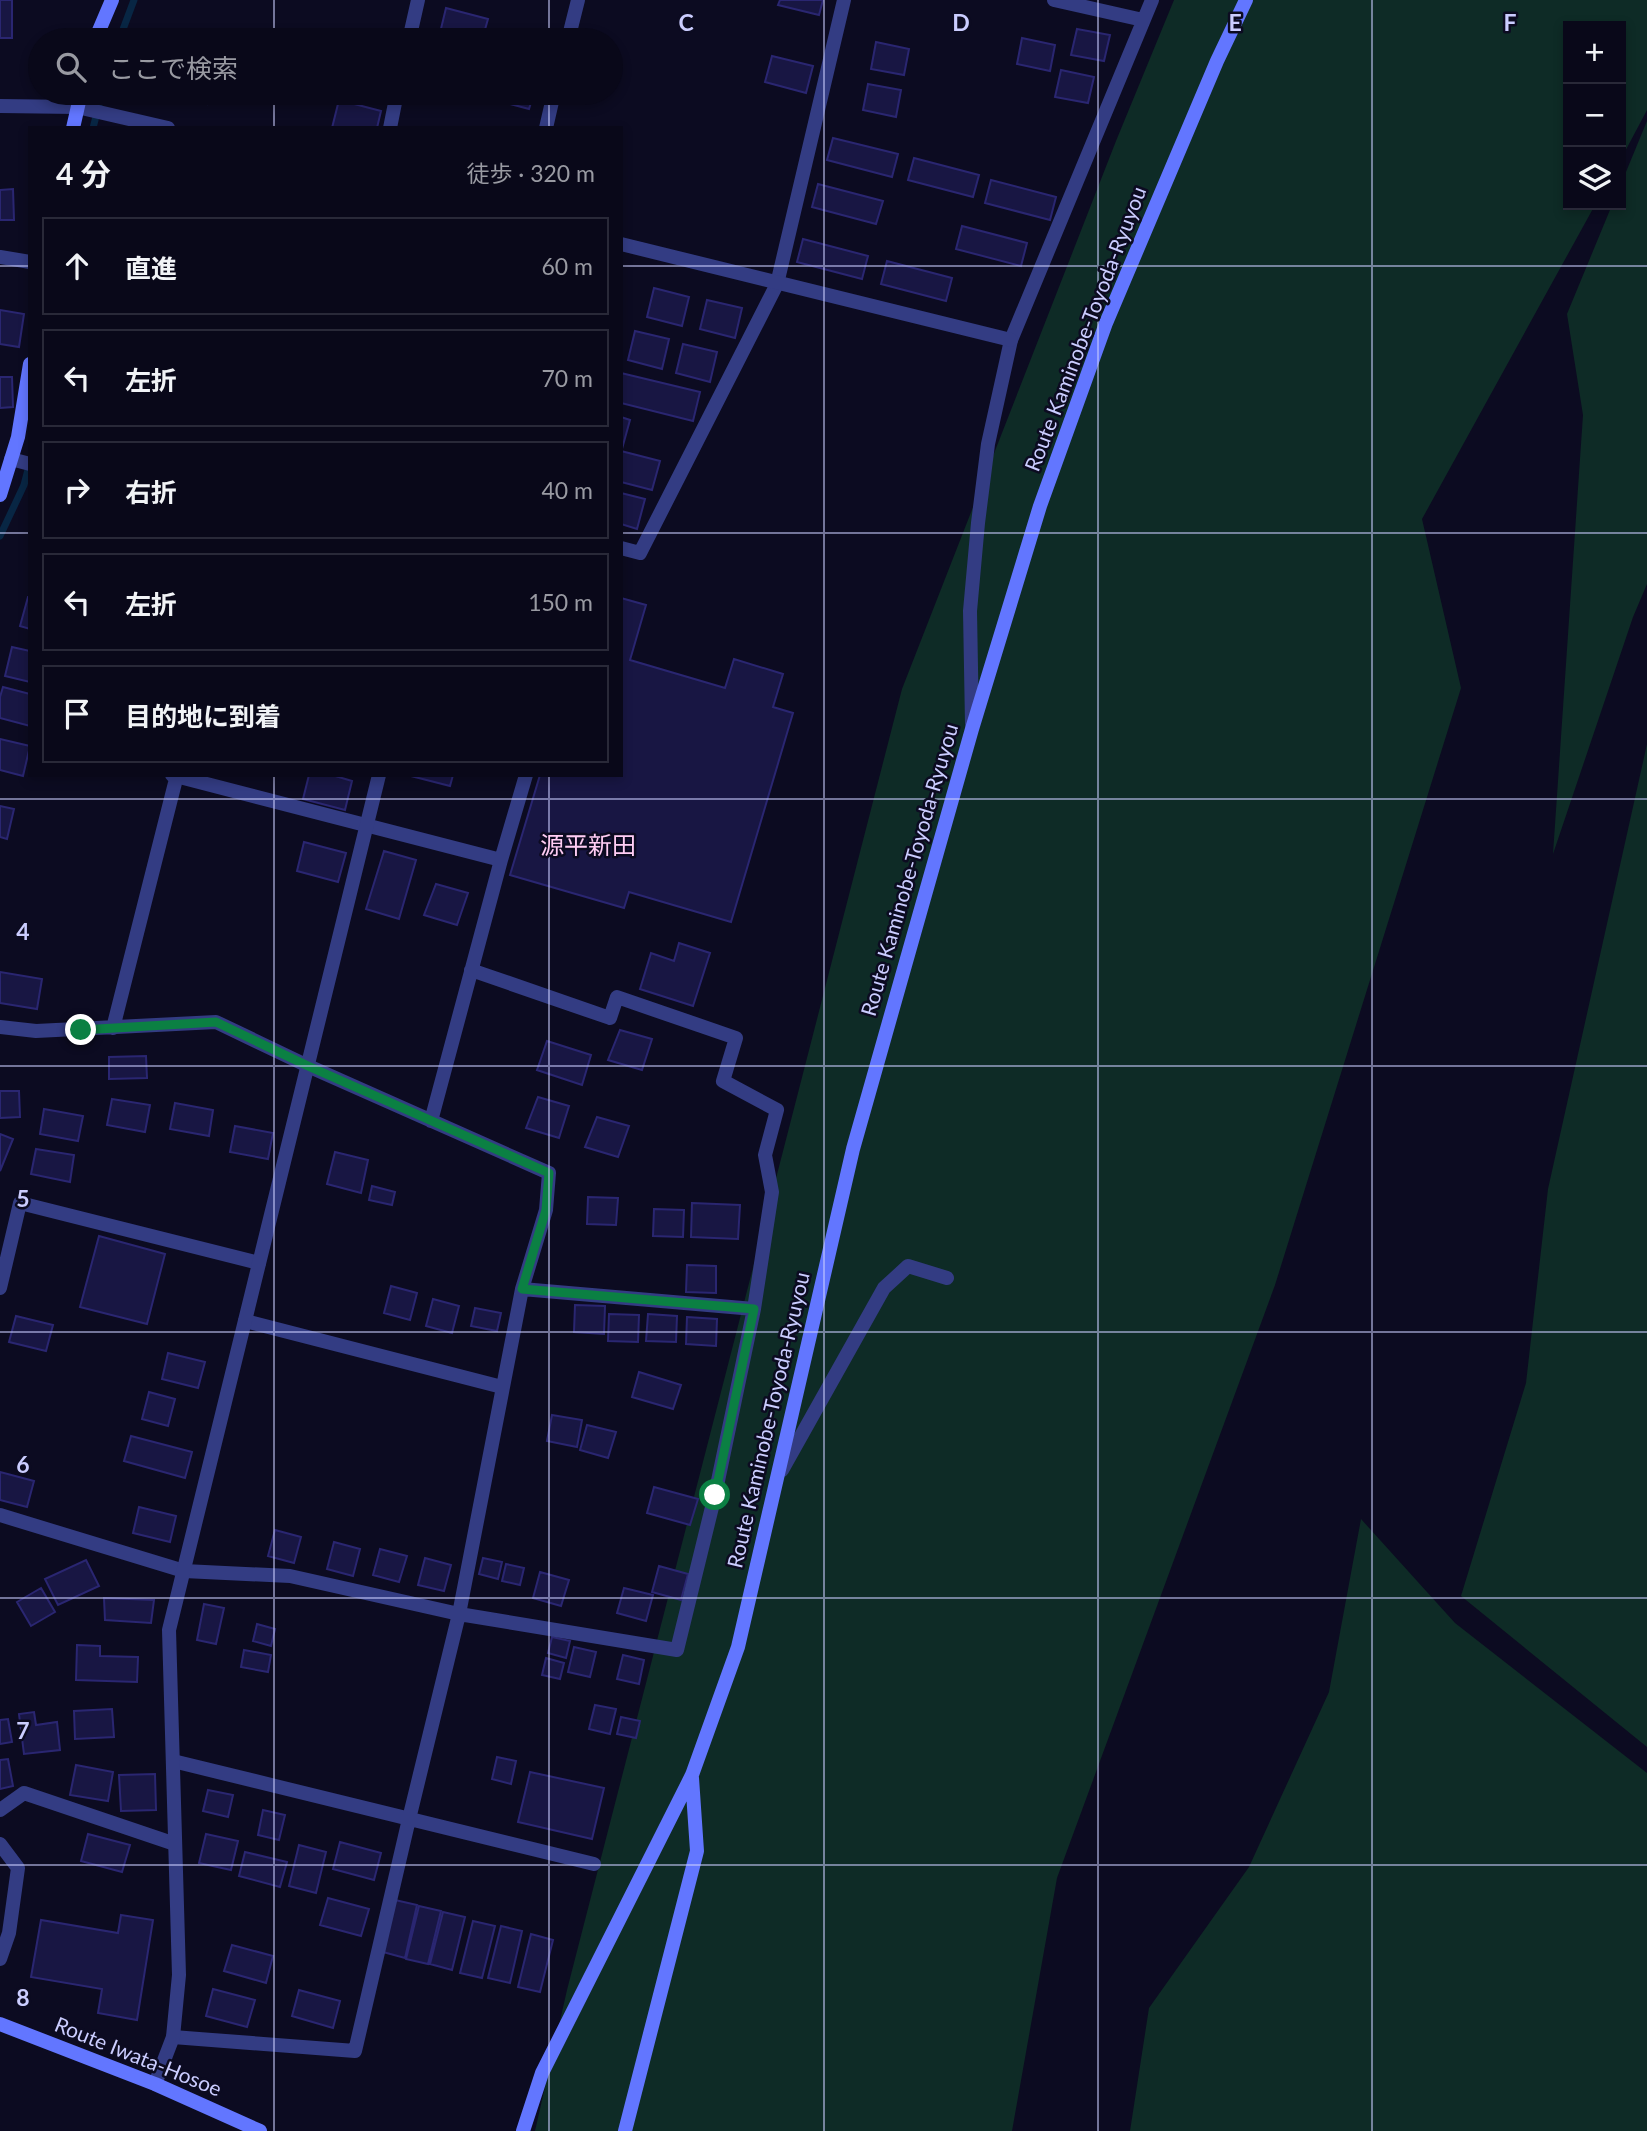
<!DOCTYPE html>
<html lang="ja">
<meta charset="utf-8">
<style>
:root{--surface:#090819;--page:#121122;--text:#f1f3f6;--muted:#999aa2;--line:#292938}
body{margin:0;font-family:Lato,"Noto Sans JP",sans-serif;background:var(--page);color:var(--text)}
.controls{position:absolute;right:21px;top:21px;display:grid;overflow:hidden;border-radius:0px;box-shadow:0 4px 10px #0003}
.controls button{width:63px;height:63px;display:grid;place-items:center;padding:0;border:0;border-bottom:2px solid var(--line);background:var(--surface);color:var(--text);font:35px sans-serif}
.stop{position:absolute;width:21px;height:21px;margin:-16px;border:5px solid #0b8043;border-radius:50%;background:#fff}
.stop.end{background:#0b8043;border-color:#fff;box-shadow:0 2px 7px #0008}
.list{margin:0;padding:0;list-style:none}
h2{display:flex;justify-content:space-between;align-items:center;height:91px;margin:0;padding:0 28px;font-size:30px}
h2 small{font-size:23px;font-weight:400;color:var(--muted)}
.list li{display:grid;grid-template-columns:46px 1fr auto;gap:21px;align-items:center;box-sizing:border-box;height:98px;margin:0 14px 14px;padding:0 14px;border:2px solid var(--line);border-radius:0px}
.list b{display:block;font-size:26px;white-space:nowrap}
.list em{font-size:23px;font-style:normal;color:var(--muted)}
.icon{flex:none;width:38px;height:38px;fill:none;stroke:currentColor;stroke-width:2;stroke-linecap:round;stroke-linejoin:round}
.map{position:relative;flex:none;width:1647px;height:2131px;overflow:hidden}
.search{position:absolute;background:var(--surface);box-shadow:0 4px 10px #0003;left:28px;top:28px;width:595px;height:77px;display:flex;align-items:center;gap:18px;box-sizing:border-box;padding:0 24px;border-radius:38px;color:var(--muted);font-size:26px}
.panel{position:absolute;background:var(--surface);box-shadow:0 4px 10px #0003;left:28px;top:126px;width:595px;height:651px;border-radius:0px}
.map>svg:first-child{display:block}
.green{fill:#0e2b26}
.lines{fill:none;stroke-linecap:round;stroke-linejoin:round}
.stream{stroke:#082644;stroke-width:7}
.building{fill:#181643;stroke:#2a2671;stroke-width:2}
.minor{stroke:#333c83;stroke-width:14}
.tertiary{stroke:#333c83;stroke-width:14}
.secondary{stroke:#6276ff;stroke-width:14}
.route{stroke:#0b8043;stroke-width:9}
.grid{fill:none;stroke:#cbcdff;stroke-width:2;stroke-opacity:0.55}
.labels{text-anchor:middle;stroke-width:5;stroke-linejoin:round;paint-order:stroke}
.street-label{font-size:21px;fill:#cbcdff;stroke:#0c0b21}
.quarter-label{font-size:24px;fill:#ffcdf4;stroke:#0c0b21}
.grid-label{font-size:23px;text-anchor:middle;font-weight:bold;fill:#cbcdff;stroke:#0c0b21;stroke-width:5;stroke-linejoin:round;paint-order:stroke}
</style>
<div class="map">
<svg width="1647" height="2131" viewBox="0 0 1647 2131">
<rect width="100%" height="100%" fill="#0c0b21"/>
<!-- green -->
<path class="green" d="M 1174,0 L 1647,0 L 1647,110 L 1621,159 L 1621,26 L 1568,26 L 1568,205 L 1595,205 L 1422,519 L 1461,688 L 1275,1285 L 1057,1878 L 1012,2131 L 535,2131 L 567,1990 L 902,689 L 1116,141 Z
M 1647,121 L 1647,584 L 1633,617 L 1553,854 L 1583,415 L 1567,314 L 1612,205 L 1621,205 L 1621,184 Z
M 1647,744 L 1647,1747 L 1461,1596 L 1526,1383 L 1548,1189 Z
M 1361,1519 L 1455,1623 L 1647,1773 L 1647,2131 L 1130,2131 L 1149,2008 L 1249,1867 L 1329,1692 Z"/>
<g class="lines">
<!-- stream -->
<path class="stream" d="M 119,40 L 134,0
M 93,128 L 102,93
M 0,536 L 24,485 L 30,462"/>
</g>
<!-- building -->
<path class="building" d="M 0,0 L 12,0 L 12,38 L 0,38 Z
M 780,0 L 823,0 L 819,15 L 778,5 Z
M 446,8 L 488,19 L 482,40 L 450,40 L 439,37 Z
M 1077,29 L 1110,35 L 1104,61 L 1071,55 Z
M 1022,38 L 1055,45 L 1050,71 L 1017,64 Z
M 876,42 L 909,49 L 904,75 L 871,69 Z
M 772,56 L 813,66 L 806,93 L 765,82 Z
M 1061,70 L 1094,77 L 1088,103 L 1055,97 Z
M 868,84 L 901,90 L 896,117 L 863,110 Z
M 166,93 L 210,93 L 207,104 Z
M 489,93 L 534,93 L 529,109 L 488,98 Z
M 339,100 L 381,111 L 377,128 L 332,128 Z
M 833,138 L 898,154 L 892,177 L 827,160 Z
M 914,158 L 979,175 L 973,197 L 908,180 Z
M 991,180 L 1056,197 L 1050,220 L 985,203 Z
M 818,184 L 883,201 L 876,224 L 812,207 Z
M 13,189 L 14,220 L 0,220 L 0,190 Z
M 962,226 L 1027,243 L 1021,266 L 956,249 Z
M 803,239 L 868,256 L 862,279 L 797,262 Z
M 887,261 L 952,278 L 946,301 L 881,284 Z
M 654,288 L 689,297 L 682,326 L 647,317 Z
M 707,300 L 742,308 L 735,338 L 700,329 Z
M 0,310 L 24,314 L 19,347 L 0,344 Z
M 635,331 L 669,339 L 662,369 L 628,360 Z
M 683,344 L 717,352 L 710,382 L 676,373 Z
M 621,373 L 700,392 L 693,421 L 621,403 Z
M 0,377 L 12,377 L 13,407 L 0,408 Z
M 621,417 L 630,420 L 622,449 L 621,449 Z
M 621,451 L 660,461 L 652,490 L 621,482 Z
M 621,493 L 645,499 L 637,529 L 621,524 Z
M 28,597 L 30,597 L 30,629 L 20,626 Z
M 621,598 L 646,605 L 630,660 L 725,688 L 734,659 L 783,674 L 773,707 L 793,713 L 731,922 L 629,892 L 624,908 L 510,875 L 540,775 L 621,775 Z
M 12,647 L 30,651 L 30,682 L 5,676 Z
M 3,687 L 30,694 L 30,726 L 0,718 L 0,697 Z
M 0,739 L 30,746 L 23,776 L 0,770 Z
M 309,775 L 332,775 L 352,781 L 345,810 L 303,799 Z
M 407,775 L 453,775 L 450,786 Z
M 0,806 L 14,809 L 7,839 L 0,837 Z
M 304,842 L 346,853 L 338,882 L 297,871 Z
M 384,851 L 416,860 L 399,919 L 366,909 Z
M 436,884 L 468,893 L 457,925 L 424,915 Z
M 679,943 L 710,953 L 693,1006 L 640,989 L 651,953 L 674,961 Z
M 0,972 L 42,979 L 37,1009 L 0,1003 Z
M 620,1030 L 652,1039 L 642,1070 L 608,1060 Z
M 547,1041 L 591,1055 L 582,1085 L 537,1070 Z
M 146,1056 L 147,1078 L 109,1079 L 109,1057 Z
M 0,1091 L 19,1091 L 20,1117 L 0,1118 Z
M 538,1097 L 569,1106 L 559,1138 L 526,1128 Z
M 112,1099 L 150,1105 L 145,1132 L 107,1125 Z
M 175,1103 L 213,1110 L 209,1136 L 170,1129 Z
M 44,1109 L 83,1116 L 78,1141 L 40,1134 Z
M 597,1117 L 629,1126 L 618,1157 L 585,1147 Z
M 235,1126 L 273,1133 L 268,1159 L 230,1152 Z
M 0,1134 L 13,1139 L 0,1171 Z
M 36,1149 L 74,1155 L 70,1182 L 31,1174 Z
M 335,1152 L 368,1160 L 361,1193 L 327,1184 Z
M 372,1186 L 395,1192 L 392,1205 L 369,1200 Z
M 588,1197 L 618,1198 L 616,1225 L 587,1224 Z
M 692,1203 L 740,1205 L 738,1239 L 691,1237 Z
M 654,1209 L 684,1210 L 683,1237 L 653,1236 Z
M 99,1236 L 165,1254 L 147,1324 L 80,1307 Z
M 687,1265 L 716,1266 L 716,1293 L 686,1292 Z
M 391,1286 L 417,1293 L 410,1320 L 384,1313 Z
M 433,1299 L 459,1306 L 452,1333 L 426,1326 Z
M 575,1305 L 605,1306 L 604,1334 L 574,1332 Z
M 475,1308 L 501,1313 L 497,1331 L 471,1326 Z
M 609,1314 L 639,1315 L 638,1342 L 608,1341 Z
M 648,1314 L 677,1316 L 676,1342 L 646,1341 Z
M 16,1316 L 53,1325 L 46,1351 L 9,1342 Z
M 687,1317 L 717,1319 L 716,1346 L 686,1344 Z
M 168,1353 L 205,1362 L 198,1388 L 162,1379 Z
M 639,1372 L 681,1385 L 673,1409 L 632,1397 Z
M 149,1392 L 175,1399 L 168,1426 L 142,1419 Z
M 552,1415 L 582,1420 L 577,1447 L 547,1441 Z
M 587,1425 L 616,1432 L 608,1458 L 580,1450 Z
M 131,1436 L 192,1452 L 185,1478 L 124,1461 Z
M 0,1472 L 34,1481 L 27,1507 L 0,1500 Z
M 654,1487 L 698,1499 L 690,1525 L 647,1513 Z
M 139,1507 L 176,1516 L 170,1542 L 133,1533 Z
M 275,1530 L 301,1537 L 294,1563 L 268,1556 Z
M 334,1542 L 360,1549 L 353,1576 L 327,1569 Z
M 380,1549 L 407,1556 L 399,1582 L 373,1575 Z
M 425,1558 L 451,1565 L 444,1591 L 418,1585 Z
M 483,1558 L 502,1562 L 498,1579 L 479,1574 Z
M 86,1560 L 99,1586 L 58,1605 L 45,1579 Z
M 506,1564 L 524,1568 L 520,1585 L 502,1581 Z
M 659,1566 L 688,1574 L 681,1600 L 652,1592 Z
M 540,1572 L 569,1580 L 561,1606 L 533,1598 Z
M 41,1588 L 55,1612 L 31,1626 L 17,1602 Z
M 624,1588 L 653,1595 L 646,1621 L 617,1613 Z
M 104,1598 L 154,1600 L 151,1623 L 105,1620 Z
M 204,1604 L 224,1608 L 216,1644 L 197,1640 Z
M 257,1624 L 275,1629 L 271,1646 L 253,1641 Z
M 552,1637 L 570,1641 L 566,1658 L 548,1653 Z
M 77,1645 L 100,1646 L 100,1656 L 138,1657 L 137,1682 L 76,1680 Z
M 574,1647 L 596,1652 L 590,1677 L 568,1672 Z
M 244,1650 L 271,1655 L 268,1672 L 241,1667 Z
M 623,1655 L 644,1660 L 639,1684 L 617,1679 Z
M 546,1658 L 564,1663 L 560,1679 L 542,1675 Z
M 595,1705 L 616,1709 L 610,1734 L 589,1729 Z
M 112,1709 L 114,1737 L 75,1739 L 74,1711 Z
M 34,1712 L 36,1725 L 57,1722 L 60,1750 L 24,1754 L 19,1714 Z
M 621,1717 L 640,1721 L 636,1738 L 617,1734 Z
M 8,1719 L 12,1742 L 0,1744 L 0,1720 Z
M 497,1757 L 516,1761 L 511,1784 L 492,1779 Z
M 8,1759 L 13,1786 L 0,1789 L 0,1760 Z
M 76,1765 L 113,1772 L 108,1801 L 70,1795 Z
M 530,1772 L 604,1788 L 592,1839 L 518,1822 Z
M 155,1774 L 156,1810 L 121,1811 L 119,1775 Z
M 208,1790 L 233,1795 L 228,1817 L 203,1811 Z
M 263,1810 L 285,1815 L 279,1840 L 258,1835 Z
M 88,1834 L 130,1845 L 122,1872 L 81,1861 Z
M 206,1834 L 238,1841 L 231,1870 L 199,1863 Z
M 340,1842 L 381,1853 L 374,1880 L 333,1869 Z
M 299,1845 L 326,1852 L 316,1893 L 289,1886 Z
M 245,1852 L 287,1862 L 280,1887 L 239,1876 Z
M 328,1898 L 369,1909 L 361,1936 L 320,1925 Z
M 395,1900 L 417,1905 L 405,1958 L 383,1952 Z
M 419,1906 L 441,1911 L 428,1964 L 406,1959 Z
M 443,1912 L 465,1917 L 452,1970 L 430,1964 Z
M 121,1915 L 153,1920 L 137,2020 L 98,2013 L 102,1989 L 31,1977 L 41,1920 L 118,1933 Z
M 473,1921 L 495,1926 L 482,1978 L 460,1973 Z
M 501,1926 L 522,1931 L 510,1983 L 488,1978 Z
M 531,1934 L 553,1940 L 540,1992 L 518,1987 Z
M 232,1945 L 273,1956 L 266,1983 L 224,1971 Z
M 213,1989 L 255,2000 L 247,2027 L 206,2016 Z
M 299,1990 L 340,2001 L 333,2028 L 292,2016 Z"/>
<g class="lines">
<!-- minor -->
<path class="minor" d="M 1054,0 L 1143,20
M 409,40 L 418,0
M 390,128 L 397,93
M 0,257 L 30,262
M 11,459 L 30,464
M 621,548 L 640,553 L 777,284 L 844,0
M 972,724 L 970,611 L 978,523 L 988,444 L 1011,340 L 1152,0
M 172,775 L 501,860
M 0,1027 L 36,1031 L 216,1022 L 308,1066 L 549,1173 L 546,1210 L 522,1289 L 459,1614 L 409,1819 L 355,2051 L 173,2037
M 113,1028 L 177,775
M 431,1121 L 501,860 L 526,775
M 0,1288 L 20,1203 L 259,1263
M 522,1289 L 754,1309
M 245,1321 L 502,1387
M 782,1470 L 884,1288 L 908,1266 L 947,1278
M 0,1515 L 184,1571 L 290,1576 L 459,1614 L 677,1650 L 715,1495 L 754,1309 L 772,1192 L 765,1155 L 777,1110 L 723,1081 L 736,1038 L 617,997 L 610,1018 L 471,970
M 173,1761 L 594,1864
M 0,1810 L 24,1793 L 175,1844
M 0,1844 L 18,1868 L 9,1933 L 0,1959"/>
<!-- tertiary -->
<path class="tertiary" d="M 568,40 L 578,0
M 0,106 L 77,107 L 168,128
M 546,128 L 554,93
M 621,244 L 1011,340
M 155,2084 L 173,2037 L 179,1975 L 169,1630 L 379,775"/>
<!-- secondary -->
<path class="secondary" d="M 95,40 L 112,0
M 73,128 L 81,93
M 0,495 L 18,437 L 30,364
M 0,2024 L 155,2084 L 260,2131
M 523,2131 L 542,2073 L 692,1775 L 738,1647 L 853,1149 L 972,729 L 1040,506 L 1106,323 L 1217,61 L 1246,0
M 625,2131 L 697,1851 L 692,1778"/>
</g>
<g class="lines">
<!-- route -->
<path class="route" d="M 81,1030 L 216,1022 L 308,1066 L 549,1173 L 546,1210 L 522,1289 L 754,1309 L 715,1495"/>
</g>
<!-- grid -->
<path class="grid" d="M 274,0 L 274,40M 549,0 L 549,40M 824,0 L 824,2131M 1098,0 L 1098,2131M 1372,0 L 1372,2131M 274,93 L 274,128M 549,93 L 549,128M 0,266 L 30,266M 621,266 L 1647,266M 0,533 L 30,533M 621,533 L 1647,533M 274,775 L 274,2131M 549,775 L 549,2131M 0,799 L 1647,799M 0,1066 L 1647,1066M 0,1332 L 1647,1332M 0,1598 L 1647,1598M 0,1865 L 1647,1865"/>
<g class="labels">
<!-- street labels -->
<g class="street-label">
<text transform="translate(1086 329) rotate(-69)" y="7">Route Kaminobe-Toyoda-Ryuyou</text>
<text transform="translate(910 870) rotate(-74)" y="7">Route Kaminobe-Toyoda-Ryuyou</text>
<text transform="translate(769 1420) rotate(-77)" y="7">Route Kaminobe-Toyoda-Ryuyou</text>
<text transform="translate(138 2057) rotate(22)" y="7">Route Iwata-Hosoe</text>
</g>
<!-- quarter labels -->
<g class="quarter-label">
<text x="588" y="854">源平新田</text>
</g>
</g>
<g class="grid-label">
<text x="686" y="31">C</text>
<text x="961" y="31">D</text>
<text x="1235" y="31">E</text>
<text x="1510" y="31">F</text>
<text x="23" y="940">4</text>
<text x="23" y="1207">5</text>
<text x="23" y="1473">6</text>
<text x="23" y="1739">7</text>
<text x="23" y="2006">8</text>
</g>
</svg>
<div class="controls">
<button>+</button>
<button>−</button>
<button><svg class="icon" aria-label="layers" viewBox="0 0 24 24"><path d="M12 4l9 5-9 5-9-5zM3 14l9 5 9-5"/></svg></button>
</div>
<div class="stop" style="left:715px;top:1495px"></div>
<div class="stop end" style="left:81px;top:1030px"></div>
<div class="search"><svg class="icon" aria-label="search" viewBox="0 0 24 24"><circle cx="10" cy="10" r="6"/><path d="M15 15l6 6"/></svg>ここで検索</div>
<section class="panel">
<h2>4 分<small>徒歩 · 320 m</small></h2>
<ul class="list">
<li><svg class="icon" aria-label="ahead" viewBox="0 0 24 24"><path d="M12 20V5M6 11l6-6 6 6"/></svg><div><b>直進</b></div><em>60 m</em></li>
<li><svg class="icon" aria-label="left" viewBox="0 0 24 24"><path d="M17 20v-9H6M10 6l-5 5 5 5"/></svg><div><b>左折</b></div><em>70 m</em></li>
<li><svg class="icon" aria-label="right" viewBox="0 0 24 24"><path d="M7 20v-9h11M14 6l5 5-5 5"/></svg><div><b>右折</b></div><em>40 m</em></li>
<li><svg class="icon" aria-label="left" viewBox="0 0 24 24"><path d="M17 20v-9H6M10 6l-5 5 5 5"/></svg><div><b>左折</b></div><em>150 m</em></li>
<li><svg class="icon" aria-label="arrive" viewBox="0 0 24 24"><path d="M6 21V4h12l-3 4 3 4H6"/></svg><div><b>目的地に到着</b></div></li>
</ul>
</section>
</div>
